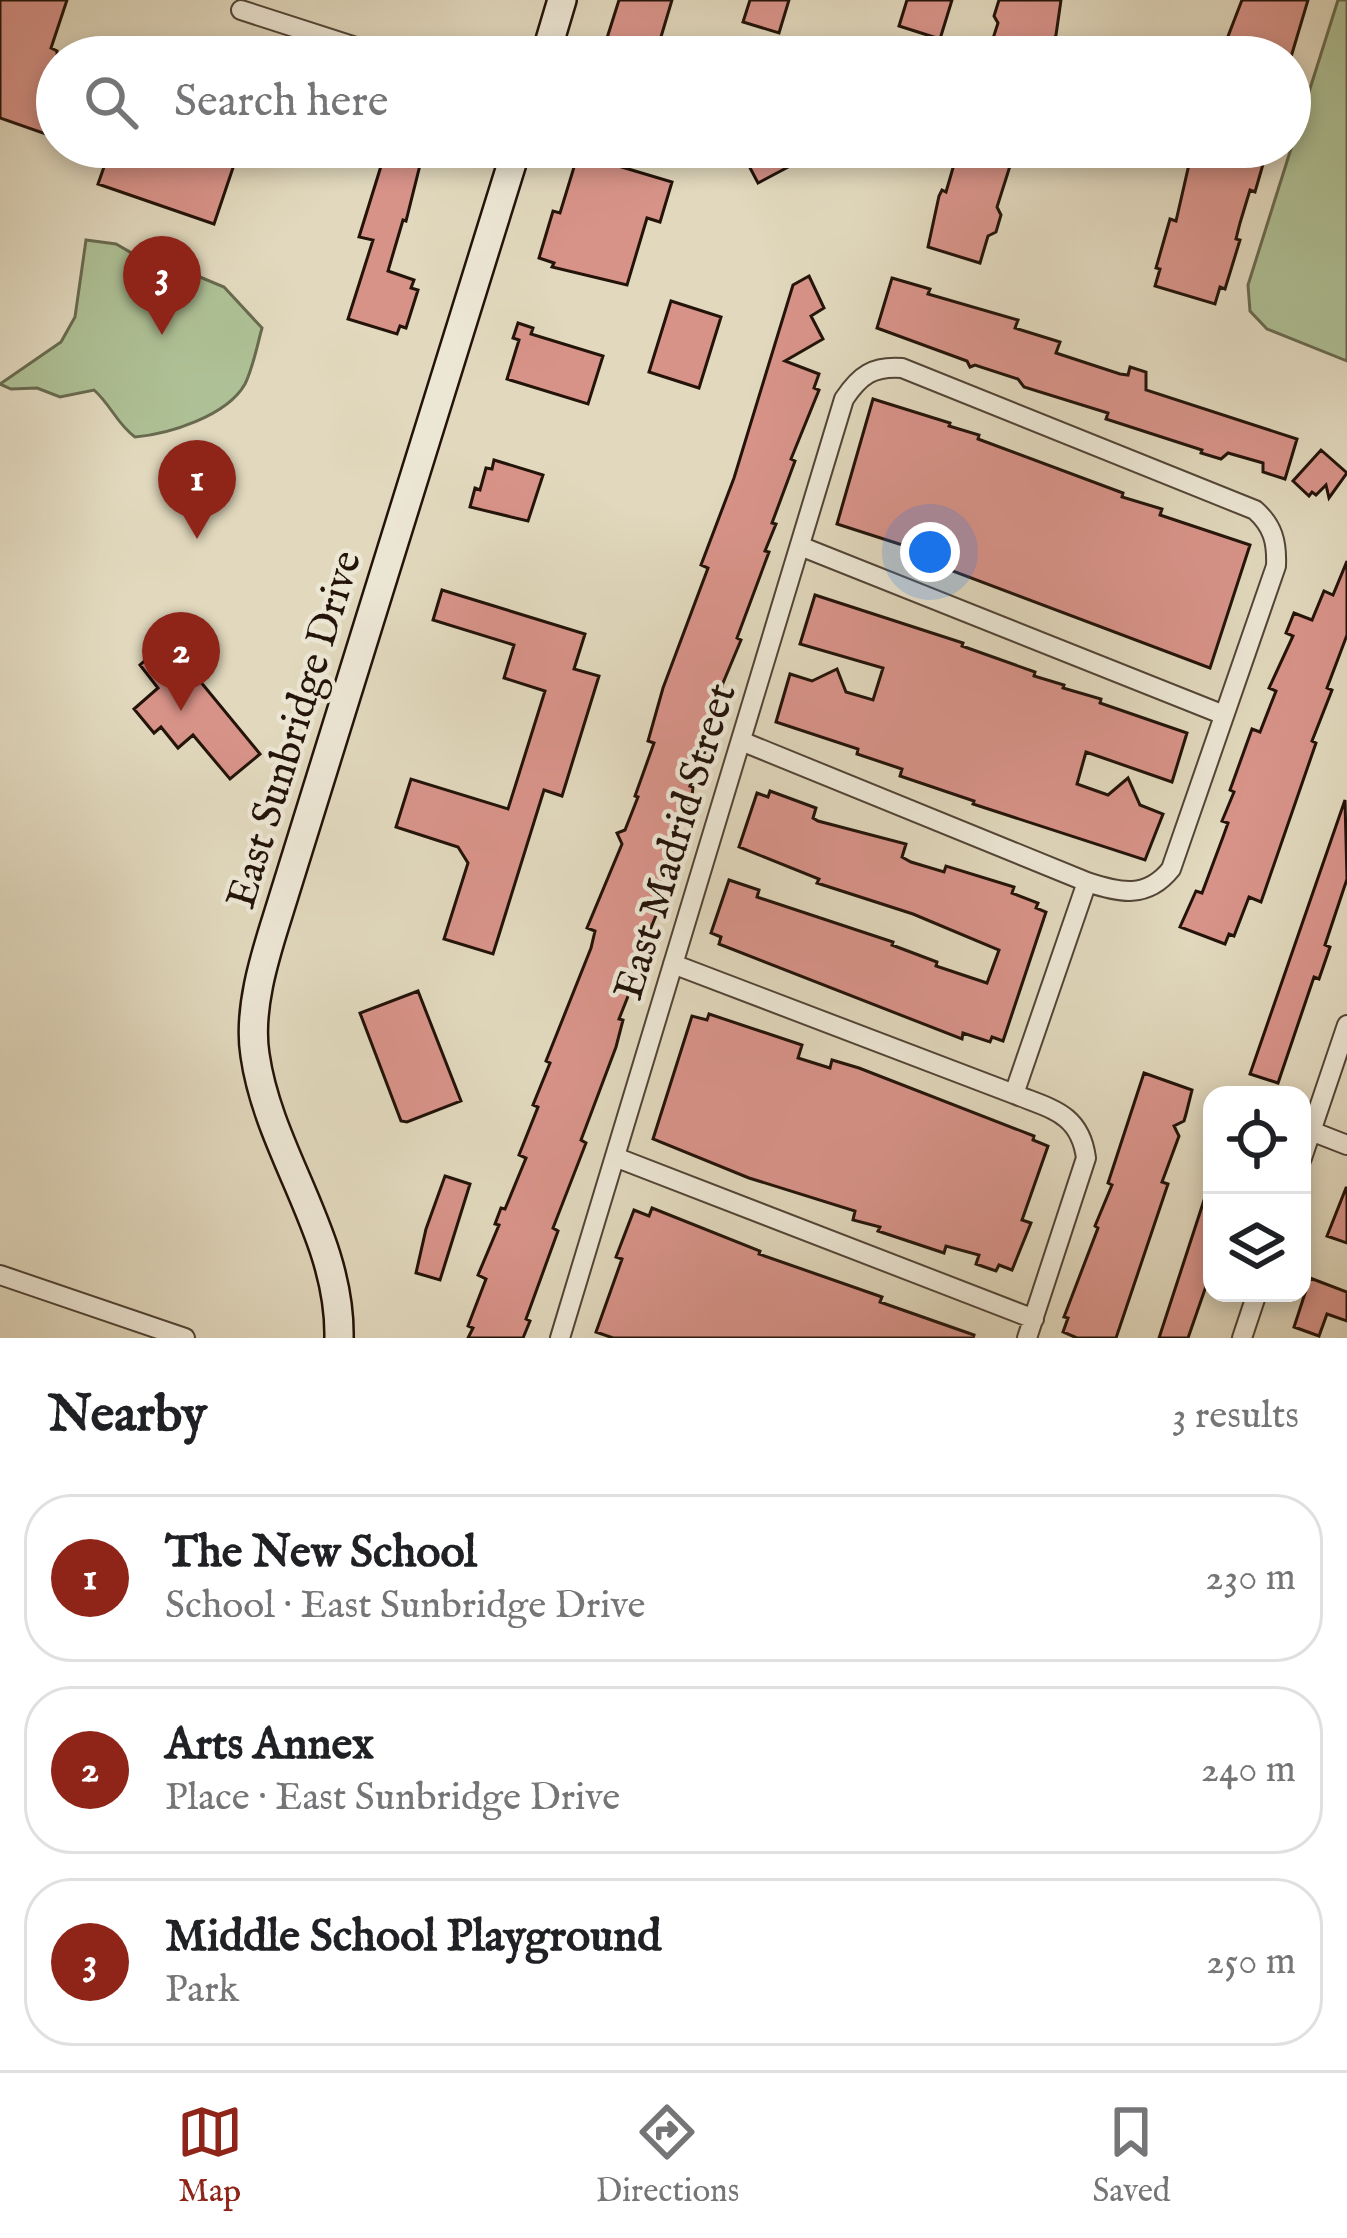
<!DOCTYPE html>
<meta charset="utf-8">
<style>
:root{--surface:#fff;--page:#f6f6f6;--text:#202124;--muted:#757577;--line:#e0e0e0;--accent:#8f2418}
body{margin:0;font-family:"IM FELL English",serif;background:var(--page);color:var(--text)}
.controls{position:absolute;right:36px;bottom:36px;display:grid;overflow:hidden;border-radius:24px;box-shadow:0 6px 18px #0003}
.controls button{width:108px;height:108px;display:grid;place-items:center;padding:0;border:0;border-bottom:3px solid var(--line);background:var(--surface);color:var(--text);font:60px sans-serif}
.you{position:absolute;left:930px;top:552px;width:42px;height:42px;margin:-30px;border:9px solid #fff;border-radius:50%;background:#1a73e8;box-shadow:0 0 0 18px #1a73e833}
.badge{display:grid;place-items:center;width:78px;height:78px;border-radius:50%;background:var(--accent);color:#fff;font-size:39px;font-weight:700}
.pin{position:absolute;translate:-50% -99px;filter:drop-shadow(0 3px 6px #0008)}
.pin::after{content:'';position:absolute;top:63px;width:42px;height:36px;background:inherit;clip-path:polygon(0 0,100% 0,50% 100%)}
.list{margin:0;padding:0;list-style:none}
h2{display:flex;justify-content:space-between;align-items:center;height:156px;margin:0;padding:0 48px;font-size:51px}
h2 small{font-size:39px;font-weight:400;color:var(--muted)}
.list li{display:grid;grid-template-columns:78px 1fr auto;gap:36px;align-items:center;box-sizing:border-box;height:168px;margin:0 24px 24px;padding:0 24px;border:3px solid var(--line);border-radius:48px}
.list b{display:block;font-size:45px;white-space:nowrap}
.list p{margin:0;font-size:39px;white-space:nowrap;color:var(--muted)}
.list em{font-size:39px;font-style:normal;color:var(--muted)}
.icon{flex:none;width:66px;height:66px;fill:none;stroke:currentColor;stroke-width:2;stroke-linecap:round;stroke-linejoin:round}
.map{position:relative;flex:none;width:1347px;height:1338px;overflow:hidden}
.search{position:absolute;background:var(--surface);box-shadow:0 6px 18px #0003;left:36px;right:36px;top:36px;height:132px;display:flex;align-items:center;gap:30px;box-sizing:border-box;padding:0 42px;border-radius:66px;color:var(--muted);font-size:45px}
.sheet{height:732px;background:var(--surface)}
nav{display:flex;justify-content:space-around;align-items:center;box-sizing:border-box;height:168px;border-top:3px solid var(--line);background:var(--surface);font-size:33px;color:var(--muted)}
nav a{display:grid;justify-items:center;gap:6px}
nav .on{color:var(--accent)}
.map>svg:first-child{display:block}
.green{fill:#aec095;stroke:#686a4f;stroke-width:3}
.building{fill:#d89389;stroke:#231309;stroke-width:3}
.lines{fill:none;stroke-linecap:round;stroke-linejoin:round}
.street-casing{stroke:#524436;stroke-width:22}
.secondary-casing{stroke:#231309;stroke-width:32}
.street{stroke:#ece6d4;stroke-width:18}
.secondary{stroke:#ece6d4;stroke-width:27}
.labels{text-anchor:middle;stroke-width:9;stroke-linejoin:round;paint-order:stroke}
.street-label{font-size:42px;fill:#231309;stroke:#ece6d4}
</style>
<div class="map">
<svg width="1347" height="1338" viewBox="0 0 1347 1338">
<rect width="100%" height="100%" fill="#e1d8bd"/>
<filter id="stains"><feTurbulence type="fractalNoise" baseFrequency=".00167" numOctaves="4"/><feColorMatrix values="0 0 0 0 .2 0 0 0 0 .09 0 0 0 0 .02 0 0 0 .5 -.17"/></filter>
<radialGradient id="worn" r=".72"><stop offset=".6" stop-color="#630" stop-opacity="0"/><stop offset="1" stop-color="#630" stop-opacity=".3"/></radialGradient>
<!-- green -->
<path class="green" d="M 1338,0 L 1347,0 L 1347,361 L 1267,329 L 1250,311 L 1248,285 Z
M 86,240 L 116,244 L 156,267 L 188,272 L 224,287 L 262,328 C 257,346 253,368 245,384 C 227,416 169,434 135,437 C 117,424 111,405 94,390 L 60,397 L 37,388 L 11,389 L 0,384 L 61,342 L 75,317 Z"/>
<!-- building -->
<path class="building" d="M 0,0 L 67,0 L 51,48 L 57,51 L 57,138 L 0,118 Z
M 619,0 L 672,0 L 655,57 L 601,57 Z
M 750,0 L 789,0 L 779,33 L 743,22 Z
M 907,0 L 952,0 L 940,39 L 899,26 Z
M 999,0 L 1061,0 L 1056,35 L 1053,40 L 1049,39 L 1043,57 L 1009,57 L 989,51 L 998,23 L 994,16 Z
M 1242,0 L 1308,0 L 1291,57 L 1220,57 Z
M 111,147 L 240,147 L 214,224 L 98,184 Z
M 739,147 L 826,147 L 758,183 Z
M 959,147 L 1016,147 L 997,207 L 1001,215 L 996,232 L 988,236 L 980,263 L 928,247 L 939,196 L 942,190 L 946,192 Z
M 1193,147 L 1268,147 L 1255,192 L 1250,190 L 1240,223 L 1236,239 L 1240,240 L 1225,289 L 1220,287 L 1215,304 L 1155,286 L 1160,269 L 1156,268 L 1170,219 L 1176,221 Z
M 386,150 L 421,161 L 406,221 L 403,220 L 388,271 L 414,280 L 411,288 L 418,290 L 406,328 L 400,326 L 397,334 L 348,319 L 373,240 L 359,237 Z
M 578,154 L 672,182 L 660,222 L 647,218 L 627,285 L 552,267 L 554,263 L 539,258 L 553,211 L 560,213 Z
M 809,276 L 824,308 L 811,316 L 823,339 L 785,361 L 819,374 L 814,388 L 819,390 L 791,459 L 795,461 L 772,523 L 776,524 L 765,551 L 769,552 L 737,638 L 741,640 L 723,683 L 706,749 L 690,786 L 693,787 L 692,796 L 666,867 L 660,885 L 665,887 L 657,913 L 632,974 L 636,976 L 619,1019 L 623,1020 L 616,1047 L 581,1140 L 586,1143 L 553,1228 L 558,1231 L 526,1319 L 530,1321 L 523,1338 L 468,1338 L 473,1328 L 468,1326 L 486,1279 L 478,1275 L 499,1225 L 495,1224 L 501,1208 L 505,1209 L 526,1158 L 519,1155 L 538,1107 L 533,1105 L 550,1063 L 546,1061 L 591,948 L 595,931 L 587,928 L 622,844 L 617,833 L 625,830 L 638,797 L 635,796 L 654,743 L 648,741 L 663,688 L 708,568 L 701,565 L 734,478 L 793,285 Z
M 892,278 L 930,289 L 928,294 L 1018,320 L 1015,328 L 1060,342 L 1056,353 L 1120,374 L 1128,375 L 1130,367 L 1146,372 L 1146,390 L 1297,439 L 1285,479 L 1263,472 L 1263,463 L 1228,453 L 1221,459 L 1201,453 L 1202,450 L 1106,419 L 1108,413 L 1024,387 L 1018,379 L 975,365 L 970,367 L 967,361 L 877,328 Z
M 671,301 L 721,317 L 699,388 L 649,372 Z
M 518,323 L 533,328 L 531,334 L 603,356 L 588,404 L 507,379 L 519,340 L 513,338 Z
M 873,399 L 950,423 L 949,426 L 979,435 L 978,439 L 1123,493 L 1122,497 L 1162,509 L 1160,515 L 1250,545 L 1210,668 L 918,558 L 921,551 L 837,524 Z
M 1321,450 L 1347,473 L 1329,498 L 1326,485 L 1316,495 L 1312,492 L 1309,496 L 1293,481 Z
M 494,460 L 543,475 L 528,521 L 470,507 L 475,488 L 480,490 L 486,468 L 492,469 Z
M 1347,561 L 1347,635 L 1327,688 L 1332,690 L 1312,741 L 1316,743 L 1261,902 L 1249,897 L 1234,936 L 1229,934 L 1225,944 L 1180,927 L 1196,891 L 1202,893 L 1223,837 L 1228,823 L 1222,821 L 1234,792 L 1230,790 L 1252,729 L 1260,732 L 1276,691 L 1269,688 L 1293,636 L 1286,633 L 1294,613 L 1312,620 L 1324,591 L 1333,595 Z
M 442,590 L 585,634 L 574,669 L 599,676 L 562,796 L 544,790 L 493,954 L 444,939 L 468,863 L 458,847 L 396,827 L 411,779 L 508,809 L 545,691 L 504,678 L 514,645 L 433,620 Z
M 815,595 L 963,643 L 962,646 L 1035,672 L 1034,676 L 1064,685 L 1063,688 L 1101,699 L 1100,703 L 1187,733 L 1172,782 L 1086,752 L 1077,784 L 1108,795 L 1128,778 L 1140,805 L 1163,814 L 1145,860 L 973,804 L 974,801 L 900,776 L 902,769 L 857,754 L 858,749 L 776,722 L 790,674 L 812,681 L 837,669 L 846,692 L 873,700 L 883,668 L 800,644 Z
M 167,641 L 260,754 L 230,779 L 193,735 L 178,748 L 161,727 L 154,733 L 134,709 L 158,688 L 140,665 Z
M 770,791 L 816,808 L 813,818 L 818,821 L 906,844 L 902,857 L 911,862 L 944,872 L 946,866 L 1014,887 L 1012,893 L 1038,903 L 1036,908 L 1046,912 L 1003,1041 L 992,1037 L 990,1042 L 963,1033 L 962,1039 L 719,944 L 721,937 L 711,933 L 729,880 L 759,890 L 757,897 L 893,942 L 892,945 L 937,962 L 936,966 L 987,983 L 999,950 L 913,914 L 817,883 L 819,879 L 739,847 L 757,793 L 768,797 Z
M 1345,800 L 1347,879 L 1325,945 L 1330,947 L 1319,979 L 1314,977 L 1278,1083 L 1250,1074 Z
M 418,991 L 461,1101 L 407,1122 L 401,1121 L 360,1013 Z
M 709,1014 L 802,1045 L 798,1058 L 830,1068 L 832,1060 L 859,1068 L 1034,1136 L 1033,1140 L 1048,1146 L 1022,1220 L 1031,1223 L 1012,1270 L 999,1265 L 996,1271 L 976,1264 L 979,1255 L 946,1246 L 944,1253 L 878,1231 L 880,1227 L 853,1220 L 855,1211 L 749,1178 L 653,1139 L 692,1016 L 707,1020 Z
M 1144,1073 L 1192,1090 L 1186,1114 L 1184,1121 L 1174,1126 L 1179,1136 L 1162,1182 L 1168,1184 L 1116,1338 L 1077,1338 L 1063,1332 L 1068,1318 L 1064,1317 L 1098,1228 L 1095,1226 L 1112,1185 L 1108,1183 Z
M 445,1176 L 470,1184 L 440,1280 L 416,1273 L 426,1229 Z
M 1209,1185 L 1212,1186 L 1212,1269 L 1188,1338 L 1159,1338 Z
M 1346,1188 L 1347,1188 L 1347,1243 L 1327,1236 Z
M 652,1208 L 760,1251 L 759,1254 L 882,1297 L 880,1302 L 974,1335 L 973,1338 L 613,1338 L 596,1332 L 622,1259 L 616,1257 L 634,1210 L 649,1216 Z
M 1310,1278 L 1347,1292 L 1347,1321 L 1327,1314 L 1319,1336 L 1294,1327 Z"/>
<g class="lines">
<!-- street casing -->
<g class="street-casing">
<path id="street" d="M 241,10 L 387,57
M 800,546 L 1224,715
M 741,741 L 1087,882
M 673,964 L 1014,1094
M 1311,1131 L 1347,1145
M 615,1157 L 1034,1319
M 1302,1158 L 1347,1025
M 0,1275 L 185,1338
M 560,1338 L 844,399 C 860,375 873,366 902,368 L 1255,510 C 1273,526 1277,542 1276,566 L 1171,869 C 1147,899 1120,893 1087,882 L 1014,1094 C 1051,1109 1080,1113 1086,1158 L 1027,1338
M 1242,1338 L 1257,1293"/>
</g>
<!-- secondary casing -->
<g class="secondary-casing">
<path id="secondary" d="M 545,57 L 562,0
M 339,1338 C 341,1236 269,1153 255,1055 C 248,1011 264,959 277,918 L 517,147"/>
</g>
<!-- street -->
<use href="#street" class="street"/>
<!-- secondary -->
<use href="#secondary" class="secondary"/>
</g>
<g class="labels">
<!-- street labels -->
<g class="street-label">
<text transform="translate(292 729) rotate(-73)" y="15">East Sunbridge Drive</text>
<text transform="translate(673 841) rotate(-73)" y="15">East Madrid Street</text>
</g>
</g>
<rect width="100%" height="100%" filter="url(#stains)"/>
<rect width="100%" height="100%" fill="url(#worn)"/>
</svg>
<div class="controls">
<button><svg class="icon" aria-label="locate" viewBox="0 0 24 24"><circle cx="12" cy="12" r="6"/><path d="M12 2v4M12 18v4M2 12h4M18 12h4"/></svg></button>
<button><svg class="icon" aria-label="layers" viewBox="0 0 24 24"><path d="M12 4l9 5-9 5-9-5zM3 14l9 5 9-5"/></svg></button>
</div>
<div class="you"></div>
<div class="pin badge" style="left:197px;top:539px">1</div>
<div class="pin badge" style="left:181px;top:711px">2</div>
<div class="pin badge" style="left:162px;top:335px">3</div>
<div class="search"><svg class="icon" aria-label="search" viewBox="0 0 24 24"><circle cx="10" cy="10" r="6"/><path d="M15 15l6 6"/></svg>Search here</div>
</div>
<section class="sheet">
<h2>Nearby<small>3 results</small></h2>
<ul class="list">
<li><span class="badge">1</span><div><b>The New School</b><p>School · East Sunbridge Drive</p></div><em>230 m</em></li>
<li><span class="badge">2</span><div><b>Arts Annex</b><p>Place · East Sunbridge Drive</p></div><em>240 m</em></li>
<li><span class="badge">3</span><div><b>Middle School Playground</b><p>Park</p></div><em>250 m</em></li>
</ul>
</section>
<nav>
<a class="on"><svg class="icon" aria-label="map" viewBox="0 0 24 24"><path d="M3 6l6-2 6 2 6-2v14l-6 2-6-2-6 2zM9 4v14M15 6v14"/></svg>Map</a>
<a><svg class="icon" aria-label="directions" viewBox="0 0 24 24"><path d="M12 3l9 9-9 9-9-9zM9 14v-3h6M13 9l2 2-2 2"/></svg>Directions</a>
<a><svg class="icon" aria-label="saved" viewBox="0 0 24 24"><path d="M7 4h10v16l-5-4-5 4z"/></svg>Saved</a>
</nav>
